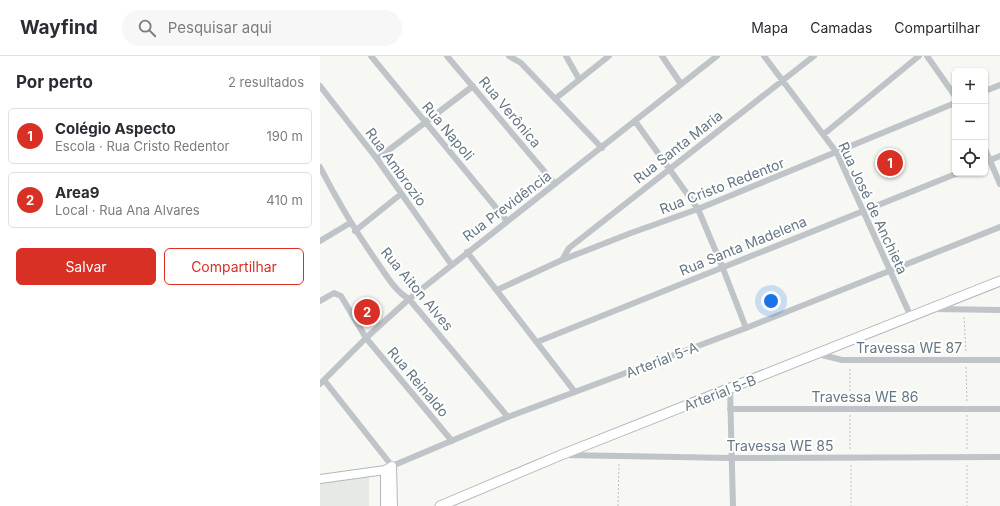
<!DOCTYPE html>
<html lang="pt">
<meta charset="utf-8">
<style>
:root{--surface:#fff;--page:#f7f7f7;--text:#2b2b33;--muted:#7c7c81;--line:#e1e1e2;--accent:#d93025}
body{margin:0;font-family:Inter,sans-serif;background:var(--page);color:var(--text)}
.controls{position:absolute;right:12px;top:12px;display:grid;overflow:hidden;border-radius:6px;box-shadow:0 1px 3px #0004}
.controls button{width:36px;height:36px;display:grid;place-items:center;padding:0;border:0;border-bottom:1px solid var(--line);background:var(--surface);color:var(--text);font:20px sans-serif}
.you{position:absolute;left:451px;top:245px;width:14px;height:14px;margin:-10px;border:3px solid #fff;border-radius:50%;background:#1a73e8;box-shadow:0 0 0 6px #1a73e833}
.badge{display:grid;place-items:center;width:26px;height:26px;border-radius:50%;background:var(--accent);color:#fff;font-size:13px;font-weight:700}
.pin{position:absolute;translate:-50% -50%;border:2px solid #fff;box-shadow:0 1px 4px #0006}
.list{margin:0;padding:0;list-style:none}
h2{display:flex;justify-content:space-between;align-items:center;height:52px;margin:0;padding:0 16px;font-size:17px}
h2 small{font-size:13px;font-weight:400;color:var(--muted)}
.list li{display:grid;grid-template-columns:26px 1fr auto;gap:12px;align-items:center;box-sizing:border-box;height:56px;margin:0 8px 8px;padding:0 8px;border:1px solid var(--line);border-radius:6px}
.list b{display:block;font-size:15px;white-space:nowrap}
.list p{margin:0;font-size:13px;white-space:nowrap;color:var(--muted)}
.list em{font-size:13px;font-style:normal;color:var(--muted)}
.actions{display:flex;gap:8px;padding:12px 16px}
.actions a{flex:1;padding:9px 0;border:1px solid var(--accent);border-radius:6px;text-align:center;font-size:14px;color:var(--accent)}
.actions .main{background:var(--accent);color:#fff}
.icon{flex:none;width:22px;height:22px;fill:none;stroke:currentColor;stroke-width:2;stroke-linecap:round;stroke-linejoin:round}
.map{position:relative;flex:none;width:680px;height:450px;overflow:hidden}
header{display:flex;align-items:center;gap:24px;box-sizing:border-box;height:56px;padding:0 20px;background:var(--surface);border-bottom:1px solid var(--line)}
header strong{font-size:19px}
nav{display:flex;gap:22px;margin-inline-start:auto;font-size:14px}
.search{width:280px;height:36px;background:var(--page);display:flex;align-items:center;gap:10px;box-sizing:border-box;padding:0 14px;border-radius:22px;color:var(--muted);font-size:15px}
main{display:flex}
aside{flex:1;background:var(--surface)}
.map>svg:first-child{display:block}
.built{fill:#e7e9e7}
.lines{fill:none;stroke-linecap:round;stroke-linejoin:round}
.secondary-casing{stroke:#b2b8bc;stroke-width:10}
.primary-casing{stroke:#b3b8bc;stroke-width:11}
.path{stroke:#bcbec1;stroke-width:1;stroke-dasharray:2 2;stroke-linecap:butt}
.minor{stroke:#bfc4c8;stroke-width:6}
.secondary{stroke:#fff;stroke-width:8}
.primary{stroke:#fff;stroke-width:9}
.labels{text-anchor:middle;stroke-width:4;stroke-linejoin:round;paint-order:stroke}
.street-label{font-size:14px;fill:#657785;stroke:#fff}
</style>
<header>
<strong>Wayfind</strong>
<div class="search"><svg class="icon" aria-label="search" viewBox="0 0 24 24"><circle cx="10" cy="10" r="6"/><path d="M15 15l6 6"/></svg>Pesquisar aqui</div>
<nav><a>Mapa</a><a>Camadas</a><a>Compartilhar</a></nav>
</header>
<main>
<aside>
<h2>Por perto<small>2 resultados</small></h2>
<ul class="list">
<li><span class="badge">1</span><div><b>Colégio Aspecto</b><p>Escola · Rua Cristo Redentor</p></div><em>190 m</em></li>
<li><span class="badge">2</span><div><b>Area9</b><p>Local · Rua Ana Alvares</p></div><em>410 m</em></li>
</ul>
<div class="actions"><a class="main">Salvar</a><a>Compartilhar</a></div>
</aside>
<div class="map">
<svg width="680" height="450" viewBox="0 0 680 450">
<rect width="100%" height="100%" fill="#f7f7f3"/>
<!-- built -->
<path class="built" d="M 49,421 L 49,450 L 0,450 L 0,425 Z"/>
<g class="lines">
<!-- secondary casing -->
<g class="secondary-casing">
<path id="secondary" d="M 65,414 L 65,450
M 0,423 L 65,414 L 72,410 L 73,450"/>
</g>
<!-- primary casing -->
<g class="primary-casing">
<path id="primary" d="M 120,450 L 241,399 L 680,225"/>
</g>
<!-- path -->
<path class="path" d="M 644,261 L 646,297
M 646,311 L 647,347
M 530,347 L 530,311
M 530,359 L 530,395
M 647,359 L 647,395
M 531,409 L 531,450
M 647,409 L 647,450
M 298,450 L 299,406"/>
<!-- minor -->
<path class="minor" d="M 51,0 L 187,165
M 127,0 L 235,128
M 189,0 L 201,7 L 282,92
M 246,0 L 259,23
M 342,0 L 361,28
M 444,0 L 517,97 L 591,261
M 607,0 L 635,40
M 0,30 L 57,103 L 131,208
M 665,35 L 680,29
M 235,43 L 289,0
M 315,65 L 378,153 L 402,210 L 426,272
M 504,78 L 599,0
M 665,93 L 680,128
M 57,103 L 153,30
M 665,106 L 680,100
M 0,111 C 17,144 36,176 57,206 C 66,219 75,235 89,243 L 188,361
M 35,175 L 81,138
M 0,185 L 30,167
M 147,196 L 255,336
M 242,204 L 249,192 L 494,0
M 177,234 L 242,204 L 311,177 L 378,153 L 635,47
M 0,245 L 14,237 L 21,240 L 46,282 L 132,385
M 614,253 L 680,254
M 217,286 L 638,117
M 498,298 L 522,304 L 680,304
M 4,324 L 72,410 L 188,361 L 426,272 L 680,171
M 0,328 L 46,282 L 89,243 L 397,0
M 410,333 L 413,450
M 410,353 L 680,353
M 244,399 L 411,402 L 680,401"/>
<!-- secondary -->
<use href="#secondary" class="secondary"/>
<!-- primary -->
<use href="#primary" class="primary"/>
</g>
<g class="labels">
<!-- street labels -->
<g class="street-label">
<text transform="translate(190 56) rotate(50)" y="5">Rua Verônica</text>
<text transform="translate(128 75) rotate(50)" y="5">Rua Napoli</text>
<text transform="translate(358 91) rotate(-38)" y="5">Rua Santa Maria</text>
<text transform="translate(76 111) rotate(54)" y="5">Rua Ambrozio</text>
<text transform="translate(402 130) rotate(-21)" y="5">Rua Cristo Redentor</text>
<text transform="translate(187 150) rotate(-37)" y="5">Rua Previdência</text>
<text transform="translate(553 152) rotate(65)" y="5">Rua José de Anchieta</text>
<text transform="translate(423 190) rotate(-22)" y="5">Rua Santa Madelena</text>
<text transform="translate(97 233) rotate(50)" y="5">Rua Aiton Alves</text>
<text x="589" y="297">Travessa WE 87</text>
<text transform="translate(342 304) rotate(-21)" y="5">Arterial 5-A</text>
<text transform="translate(98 326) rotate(50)" y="5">Rua Reinaldo</text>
<text transform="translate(400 337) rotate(-21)" y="5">Arterial 5-B</text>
<text x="545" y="346">Travessa WE 86</text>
<text x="460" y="395">Travessa WE 85</text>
</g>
</g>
</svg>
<div class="controls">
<button>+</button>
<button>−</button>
<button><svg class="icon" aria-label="locate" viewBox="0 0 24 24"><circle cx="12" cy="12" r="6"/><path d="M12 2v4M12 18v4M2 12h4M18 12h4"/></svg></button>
</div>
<div class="you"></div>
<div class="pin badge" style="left:570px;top:107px">1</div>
<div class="pin badge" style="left:47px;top:256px">2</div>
</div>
</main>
